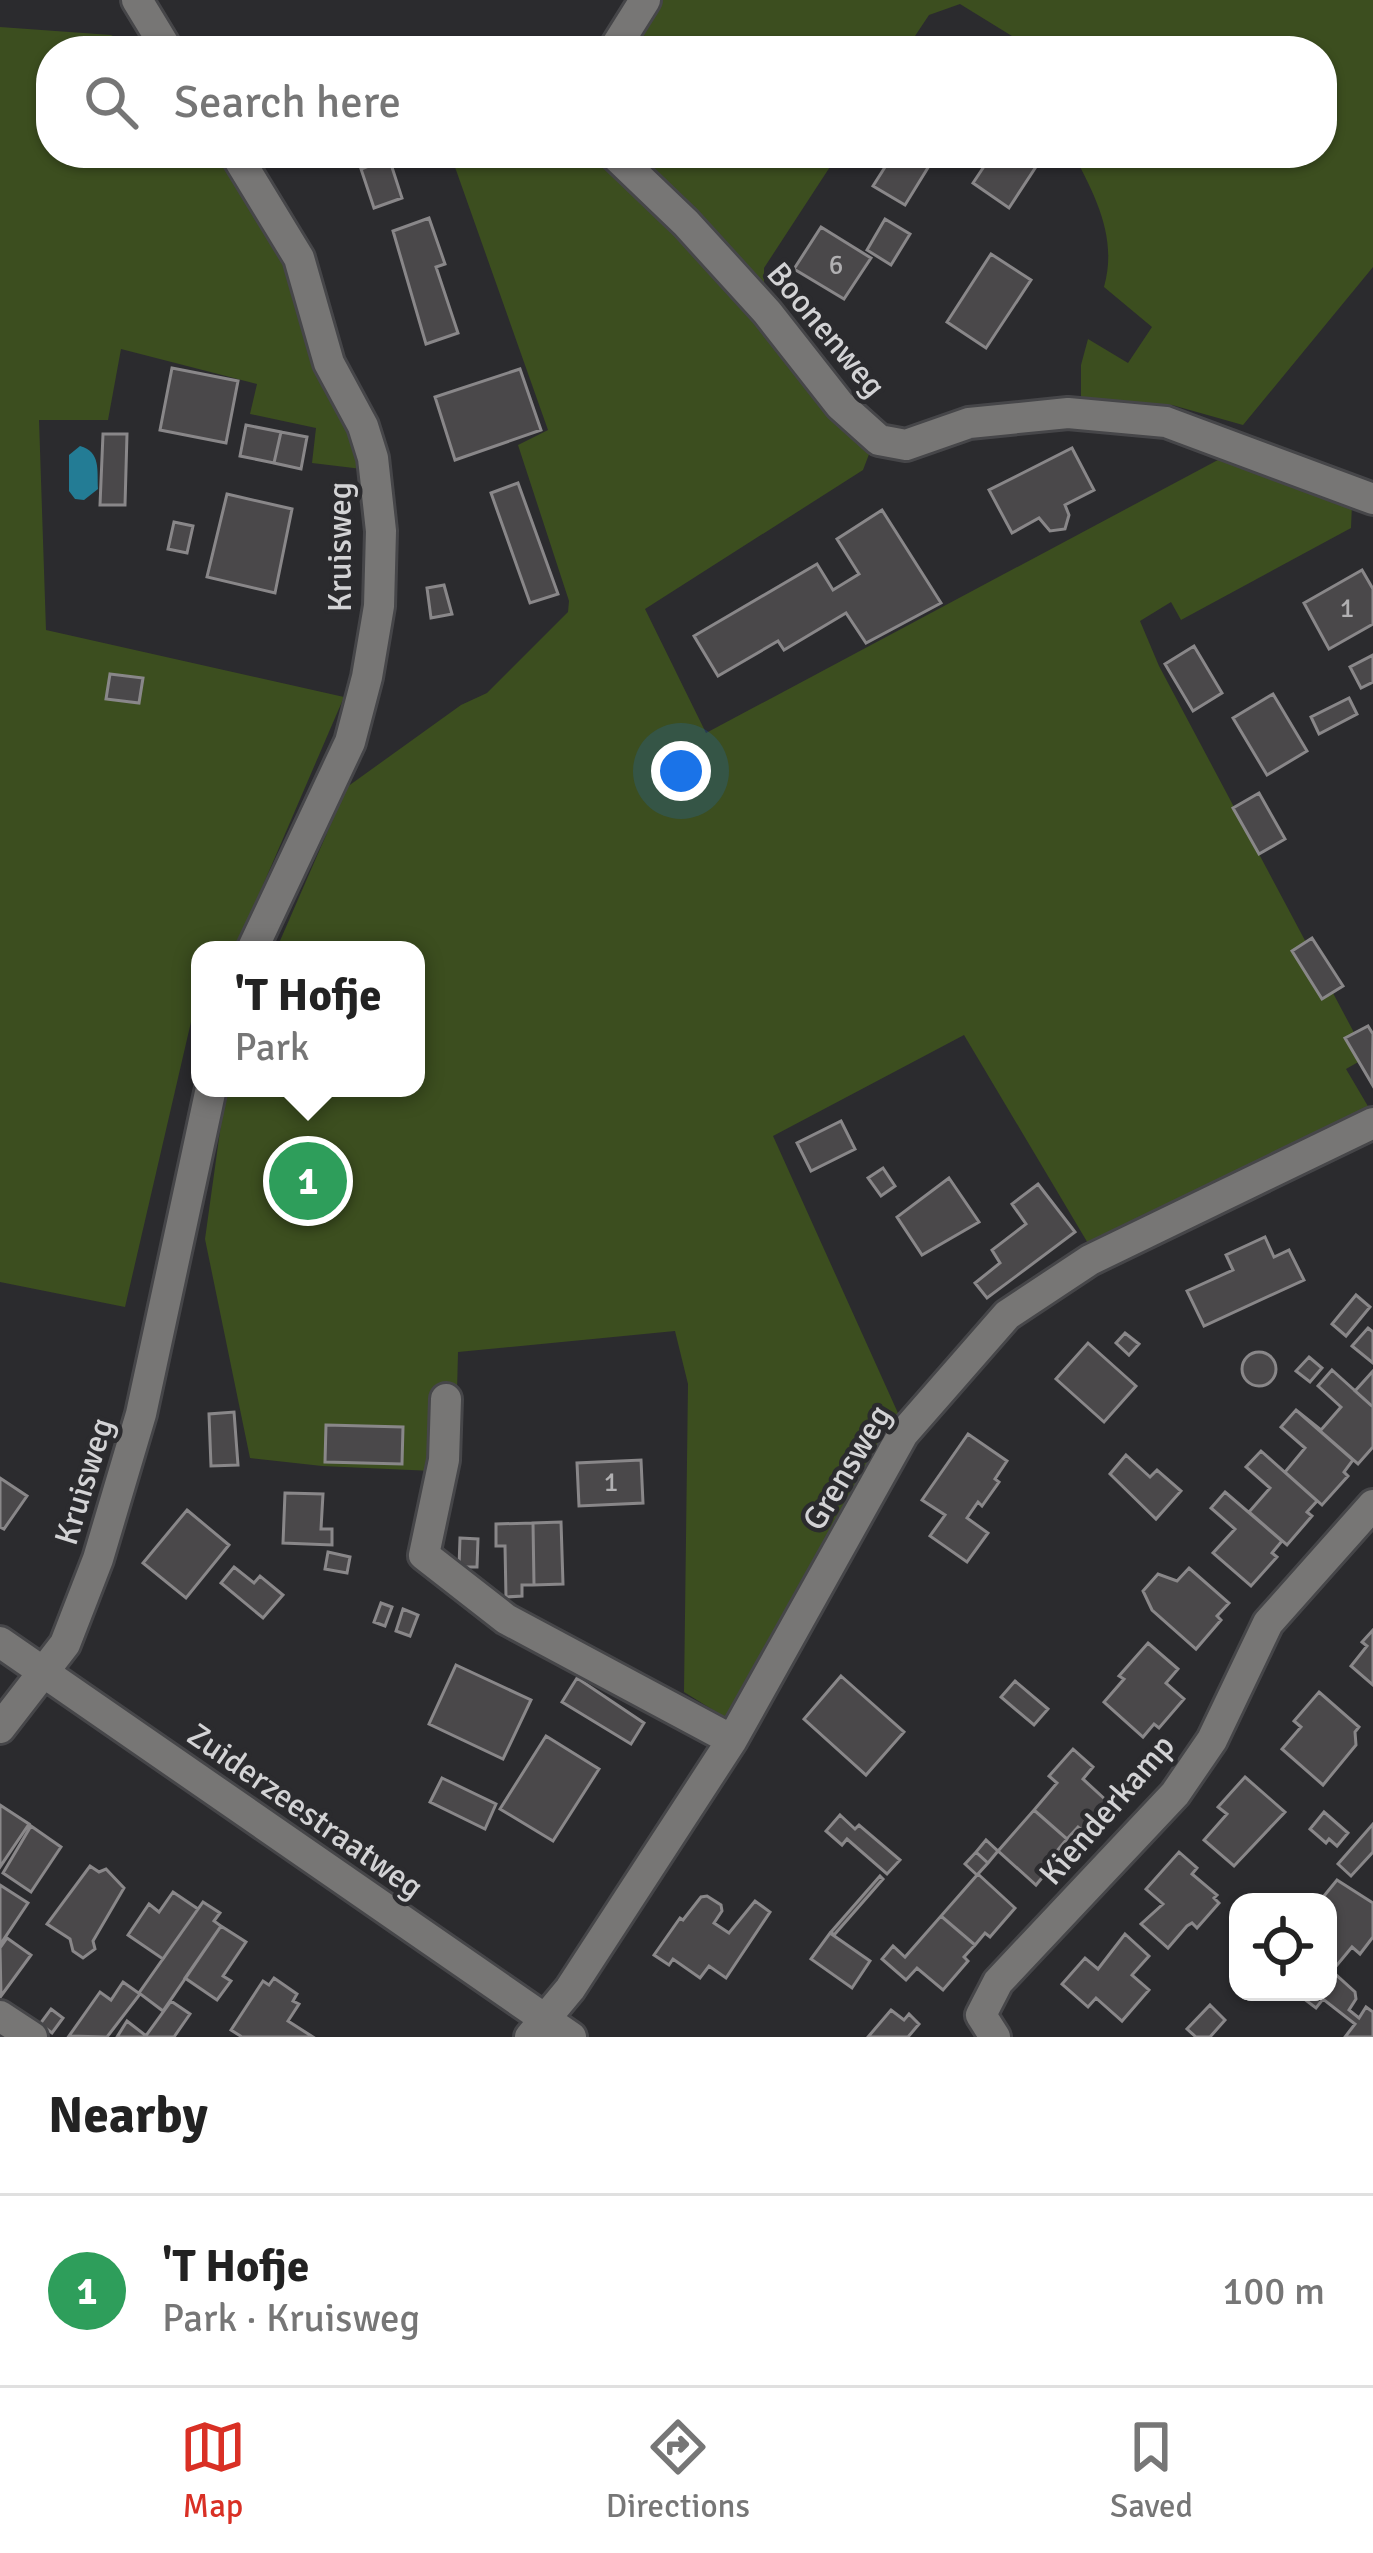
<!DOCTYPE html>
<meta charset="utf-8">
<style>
:root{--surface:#fff;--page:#f2f2f2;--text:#222;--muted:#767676;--line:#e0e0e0;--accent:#d93025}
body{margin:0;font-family:Signika,sans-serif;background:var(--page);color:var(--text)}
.controls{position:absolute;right:36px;bottom:36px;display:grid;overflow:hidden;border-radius:24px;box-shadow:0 3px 9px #0004}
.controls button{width:108px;height:108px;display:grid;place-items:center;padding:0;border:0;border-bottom:3px solid var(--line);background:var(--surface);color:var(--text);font:60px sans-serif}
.you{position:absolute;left:681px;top:771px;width:42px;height:42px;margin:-30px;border:9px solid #fff;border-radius:50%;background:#1a73e8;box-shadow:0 0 0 18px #1a73e833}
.badge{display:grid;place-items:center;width:78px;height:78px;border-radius:50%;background:var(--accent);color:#fff;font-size:39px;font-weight:700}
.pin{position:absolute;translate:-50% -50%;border:6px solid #fff;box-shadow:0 3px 12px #0006}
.popup{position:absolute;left:191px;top:941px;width:234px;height:156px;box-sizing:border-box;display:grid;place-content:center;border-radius:24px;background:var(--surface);filter:drop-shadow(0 3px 9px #0005);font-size:39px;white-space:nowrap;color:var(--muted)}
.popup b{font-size:45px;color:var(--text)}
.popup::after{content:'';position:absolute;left:50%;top:100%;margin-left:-24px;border:24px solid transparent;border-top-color:var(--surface)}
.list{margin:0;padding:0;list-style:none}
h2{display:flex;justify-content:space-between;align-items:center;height:156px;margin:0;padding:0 48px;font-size:51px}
h2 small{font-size:39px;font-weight:400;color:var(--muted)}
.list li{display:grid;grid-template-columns:78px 1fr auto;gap:36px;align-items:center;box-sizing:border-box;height:192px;padding:0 48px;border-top:3px solid var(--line)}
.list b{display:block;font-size:45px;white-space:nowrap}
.list p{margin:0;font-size:39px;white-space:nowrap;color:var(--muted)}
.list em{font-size:39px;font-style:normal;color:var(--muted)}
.icon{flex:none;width:66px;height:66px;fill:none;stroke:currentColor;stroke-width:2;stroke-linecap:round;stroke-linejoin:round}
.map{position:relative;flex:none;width:1373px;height:2037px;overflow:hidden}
.search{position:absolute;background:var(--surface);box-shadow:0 3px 9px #0004;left:36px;right:36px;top:36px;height:132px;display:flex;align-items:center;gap:30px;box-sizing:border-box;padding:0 42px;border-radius:48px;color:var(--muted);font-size:45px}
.sheet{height:348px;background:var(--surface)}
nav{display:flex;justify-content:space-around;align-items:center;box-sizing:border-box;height:168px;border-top:3px solid var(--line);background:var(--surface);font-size:33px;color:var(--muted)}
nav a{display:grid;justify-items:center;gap:6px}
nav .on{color:var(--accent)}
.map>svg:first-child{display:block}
.green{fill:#3c4e1f}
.water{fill:#237c95}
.building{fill:#4a484a;stroke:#898789;stroke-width:3}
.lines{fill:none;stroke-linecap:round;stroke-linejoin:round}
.minor-casing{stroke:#464649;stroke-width:36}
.minor{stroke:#777675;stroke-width:30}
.labels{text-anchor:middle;stroke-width:9;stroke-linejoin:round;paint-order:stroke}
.number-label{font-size:27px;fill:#b1b0b2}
.street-label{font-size:33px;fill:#d3d3d5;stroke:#2b2b2e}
</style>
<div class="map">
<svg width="1373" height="2037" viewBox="0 0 1373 2037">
<rect width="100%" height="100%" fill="#2b2b2e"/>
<!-- green -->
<path class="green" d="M 655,0 L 1373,0 L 1373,267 L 1243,425 L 1172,405 L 1081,399 L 1081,365 L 1088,339 L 1128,363 L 1152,327 L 1104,287 C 1118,237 1095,196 1073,153 L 1322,153 L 1322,51 L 1036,51 L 960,4 L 929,15 L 905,51 L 627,51 Z
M 0,27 L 111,35 L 138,51 L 51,51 L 51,153 L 224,153 L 278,239 L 362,469 L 312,463 L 316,428 L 250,414 L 257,384 L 121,349 L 108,420 L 39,420 L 46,630 L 344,697 L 235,950 L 200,950 L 200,983 L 125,1307 L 0,1282 Z
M 450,153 L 602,153 L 871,449 L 863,470 L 645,609 L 706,733 L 1231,453 L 1352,504 L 1351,528 L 1181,620 L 1171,602 L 1140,621 L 1159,666 L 1367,1057 L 1346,1069 L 1369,1108 L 1089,1245 L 964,1035 L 773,1136 L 902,1422 L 726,1718 L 684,1692 L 688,1384 L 675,1331 L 458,1352 L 455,1472 L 322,1466 L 250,1458 L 205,1239 L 226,1088 L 416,1088 L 416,950 L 276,950 L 347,787 L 461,705 L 487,693 L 568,612 L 569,601 L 518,445 L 548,430 Z
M 624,153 L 839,153 L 764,268 L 764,292 Z"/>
<!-- water -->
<path class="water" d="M 80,446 C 101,452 97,470 98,489 L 84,500 L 75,499 L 69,491 L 69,455 Z"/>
<!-- building -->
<path class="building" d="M 894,153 L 937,153 L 905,205 L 873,186 Z
M 993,153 L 1045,153 L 1009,208 L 973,183 Z
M 389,158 L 402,198 L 374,208 L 361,169 Z
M 429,218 L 445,264 L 436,267 L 458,333 L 426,344 L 393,231 Z
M 885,219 L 910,234 L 891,265 L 867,250 Z
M 821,227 L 871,258 L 844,299 L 794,269 Z
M 991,254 L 1031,280 L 986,348 L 947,322 Z
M 172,368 L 238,381 L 226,443 L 160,430 Z
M 520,369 L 541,430 L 455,460 L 435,397 Z
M 246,425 L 281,432 L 274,463 L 240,456 Z
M 281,432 L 307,437 L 301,469 L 274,463 Z
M 103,434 L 127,434 L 125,505 L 100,505 Z
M 1072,448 L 1094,490 L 1065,505 L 1069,515 L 1065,529 L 1050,531 L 1039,518 L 1012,533 L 989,490 Z
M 518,483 L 558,594 L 530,603 L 491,493 Z
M 227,494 L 292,509 L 275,593 L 207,577 Z
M 882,510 L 941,603 L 866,643 L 846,613 L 784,650 L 778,641 L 718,676 L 694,636 L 817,564 L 833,590 L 859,574 L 837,539 Z
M 174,522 L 193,526 L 187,553 L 168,549 Z
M 1362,570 L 1373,589 L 1373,624 L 1329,649 L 1304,603 Z
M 444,585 L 452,614 L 431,618 L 427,588 Z
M 1194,646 L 1222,693 L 1193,711 L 1165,664 Z
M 1373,655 L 1373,682 L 1361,688 L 1350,667 Z
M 110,674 L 143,678 L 139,703 L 106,699 Z
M 1273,694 L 1307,751 L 1267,775 L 1233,718 Z
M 1349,698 L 1357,714 L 1319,734 L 1311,717 Z
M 1259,793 L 1285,839 L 1259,854 L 1233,808 Z
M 1312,938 L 1343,986 L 1322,999 L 1292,951 Z
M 1368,1026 L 1373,1034 L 1372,1084 L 1345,1038 Z
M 841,1121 L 855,1149 L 811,1171 L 797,1143 Z
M 883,1168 L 895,1186 L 881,1196 L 868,1178 Z
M 949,1178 L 979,1222 L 922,1255 L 897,1217 Z
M 1038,1184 L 1075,1232 L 987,1298 L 975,1283 L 1000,1263 L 992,1250 L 1026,1224 L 1012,1204 Z
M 1265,1237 L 1274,1257 L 1289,1250 L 1304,1280 L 1204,1326 L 1187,1291 L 1233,1270 L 1226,1255 Z
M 1356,1295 L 1370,1307 L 1346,1336 L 1332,1324 Z
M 1368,1328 L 1373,1332 L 1373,1363 L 1352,1346 Z
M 1125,1333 L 1139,1344 L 1129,1355 L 1116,1343 Z
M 1088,1343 L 1136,1386 L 1104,1422 L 1056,1379 Z
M1242 1369a17 17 0 1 1 34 0a17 17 0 1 1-34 0Z
M 1309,1357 L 1322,1368 L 1310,1382 L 1296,1371 Z
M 1332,1370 L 1373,1407 L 1373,1447 L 1358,1464 L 1296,1410 L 1321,1430 L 1341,1407 L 1318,1386 Z
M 1373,1371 L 1373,1407 L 1355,1391 Z
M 1296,1410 L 1353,1460 L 1344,1472 L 1348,1476 L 1322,1505 L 1285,1472 L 1305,1448 L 1281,1427 Z
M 234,1412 L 238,1465 L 211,1466 L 209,1414 Z
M 326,1425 L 403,1427 L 402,1464 L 325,1462 Z
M 968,1434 L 1007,1461 L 995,1479 L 999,1482 L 982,1506 L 978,1502 L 967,1518 L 988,1533 L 967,1562 L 930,1536 L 945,1515 L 922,1500 Z
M 1261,1451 L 1317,1501 L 1307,1512 L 1312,1516 L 1287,1545 L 1249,1512 L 1270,1488 L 1246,1467 Z
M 1126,1455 L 1150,1477 L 1157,1470 L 1181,1491 L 1156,1519 L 1110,1474 Z
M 641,1460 L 643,1503 L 579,1506 L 577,1463 Z
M 0,1478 L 27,1496 L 4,1529 L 0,1527 Z
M 1225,1492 L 1282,1541 L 1272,1553 L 1277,1557 L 1251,1586 L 1213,1553 L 1235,1529 L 1211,1508 Z
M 285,1493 L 323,1494 L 321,1529 L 332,1529 L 332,1545 L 283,1543 Z
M 187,1510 L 229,1545 L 186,1598 L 143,1563 Z
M 561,1522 L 563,1584 L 534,1585 L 533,1523 Z
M 533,1523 L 534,1585 L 522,1585 L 522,1596 L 506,1597 L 505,1546 L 496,1546 L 496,1524 Z
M 460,1538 L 478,1539 L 477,1567 L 459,1567 Z
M 328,1552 L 350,1557 L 347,1573 L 325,1569 Z
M 234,1567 L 254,1583 L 260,1576 L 283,1595 L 263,1618 L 221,1583 Z
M 1189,1568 L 1229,1603 L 1217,1616 L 1221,1620 L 1196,1649 L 1152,1610 L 1143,1591 L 1158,1574 L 1177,1581 Z
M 381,1603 L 392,1607 L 385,1626 L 374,1622 Z
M 403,1609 L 418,1615 L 410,1636 L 396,1631 Z
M 1373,1630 L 1373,1685 L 1351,1666 L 1367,1646 L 1362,1642 Z
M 1148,1643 L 1178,1669 L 1166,1683 L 1184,1699 L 1159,1728 L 1154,1724 L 1143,1737 L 1104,1702 L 1124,1679 L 1119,1676 Z
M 456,1665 L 531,1700 L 503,1759 L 429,1724 Z
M 841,1676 L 904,1732 L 866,1775 L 804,1719 Z
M 577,1678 L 644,1723 L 631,1744 L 562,1702 Z
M 1015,1681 L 1048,1709 L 1034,1725 L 1001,1697 Z
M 1319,1692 L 1359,1727 L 1355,1732 L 1356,1745 L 1323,1785 L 1282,1749 L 1301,1727 L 1294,1721 Z
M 546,1736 L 599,1769 L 553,1841 L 500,1809 Z
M 1073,1749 L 1093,1767 L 1083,1779 L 1108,1802 L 1083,1831 L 1078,1827 L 1067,1839 L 1034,1810 L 1057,1783 L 1049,1776 Z
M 1245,1777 L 1285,1812 L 1234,1866 L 1204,1840 L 1227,1814 L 1218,1807 Z
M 442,1778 L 496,1804 L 485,1829 L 430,1802 Z
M 0,1805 L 29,1824 L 0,1867 Z
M 1034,1810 L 1067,1839 L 1057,1851 L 1061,1855 L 1036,1885 L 998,1851 L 988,1863 L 976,1852 L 986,1840 L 998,1851 Z
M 1324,1812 L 1348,1833 L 1337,1846 L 1329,1839 L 1326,1843 L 1310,1829 Z
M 840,1815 L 855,1829 L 859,1825 L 900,1860 L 887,1874 L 847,1839 L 842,1845 L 826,1831 Z
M 1373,1824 L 1373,1852 L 1351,1876 L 1338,1864 Z
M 31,1826 L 61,1847 L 31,1892 L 3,1873 Z
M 976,1852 L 988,1863 L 978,1874 L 1015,1908 L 990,1937 L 985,1933 L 975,1945 L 941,1916 L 977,1875 L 965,1864 Z
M 1179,1852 L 1197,1868 L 1192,1874 L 1217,1895 L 1214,1898 L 1219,1903 L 1197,1928 L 1192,1923 L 1187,1926 L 1168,1948 L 1141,1924 L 1163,1904 L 1146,1889 Z
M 90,1866 L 99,1872 L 106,1869 L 124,1888 L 93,1941 L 95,1949 L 83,1958 L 73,1951 L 70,1939 L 47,1924 Z
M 880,1876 L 883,1879 L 834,1935 L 831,1932 Z
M 1337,1880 L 1373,1903 L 1373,1937 L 1360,1954 L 1352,1947 L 1332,1971 L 1355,1992 L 1356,1999 L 1349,2010 L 1359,2018 L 1366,2007 L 1373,2012 L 1373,2037 L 1345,2037 L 1355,2024 L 1323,1999 L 1316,2008 L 1295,1992 L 1328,1992 L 1328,1902 L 1319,1902 Z
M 0,1885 L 28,1903 L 0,1945 Z
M 173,1892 L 198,1909 L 163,1959 L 128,1935 L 149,1904 L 159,1912 Z
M 707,1896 L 721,1905 L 722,1911 L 714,1923 L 729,1933 L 755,1901 L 770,1912 L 726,1978 L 709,1966 L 700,1978 L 673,1959 L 669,1965 L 654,1955 L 680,1918 L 683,1920 L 701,1897 Z
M 203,1902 L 220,1913 L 214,1921 L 221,1926 L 163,2011 L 139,1993 Z
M 941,1916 L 975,1945 L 964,1957 L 968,1961 L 943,1990 L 917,1968 L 906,1980 L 882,1959 L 893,1946 L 905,1957 Z
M 221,1926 L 246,1942 L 223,1976 L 231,1981 L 217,2000 L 185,1978 Z
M 830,1933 L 870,1961 L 852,1988 L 811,1959 Z
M 1125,1934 L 1149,1956 L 1132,1975 L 1149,1990 L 1122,2021 L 1096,1998 L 1088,2007 L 1062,1984 L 1085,1958 L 1098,1969 Z
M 7,1938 L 31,1955 L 1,1996 L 0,1948 Z
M 274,1978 L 297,1994 L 293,2001 L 299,2004 L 288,2021 L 313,2037 L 242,2037 L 231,2030 L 263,1981 L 269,1985 Z
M 123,1982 L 140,1994 L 107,2037 L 69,2036 L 100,1992 L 111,2000 Z
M 171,2001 L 190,2014 L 174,2037 L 145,2037 Z
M 1210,2005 L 1225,2020 L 1210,2037 L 1196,2037 L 1187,2029 Z
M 51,2009 L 63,2018 L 52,2033 L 40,2024 Z
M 891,2010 L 904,2020 L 909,2014 L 919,2024 L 908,2037 L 868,2037 Z
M 127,2021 L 145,2035 L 144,2037 L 117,2037 Z"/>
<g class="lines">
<!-- minor casing -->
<g class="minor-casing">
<path id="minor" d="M 137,0 L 168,51
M 613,51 L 645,0
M 235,153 L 299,258 L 329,363 L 363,426 L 373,458 L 381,531 L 379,606 L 367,677 L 350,742 L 252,950
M 613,153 L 686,223 L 767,312 L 840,405 L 879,440 L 906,445 L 969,423 L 1068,413 L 1166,422 L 1373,499
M 446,1399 L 444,1460 L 424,1555 L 506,1619 L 732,1740
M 0,1642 L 571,2037
M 0,1728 L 65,1644 L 98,1559 L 141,1414 L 211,1088
M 0,2016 L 32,2037
M 530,2037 L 570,1989 L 732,1740 L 903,1434 L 1007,1315 L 1090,1260 L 1373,1123
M 995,2037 L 981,2015 L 998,1982 L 1175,1794 L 1212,1740 L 1268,1623 L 1373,1505"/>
</g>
<!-- minor -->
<use href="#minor" class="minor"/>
</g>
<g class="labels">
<!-- number labels -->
<g class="number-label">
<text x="836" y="274">6</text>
<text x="1347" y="617">1</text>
<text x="611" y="1491">1</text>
</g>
<!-- street labels -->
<g class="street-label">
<text transform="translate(827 329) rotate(50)" y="12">Boonenweg</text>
<text transform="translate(339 547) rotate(-90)" y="12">Kruisweg</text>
<text transform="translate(846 1467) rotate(-59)" y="12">Grensweg</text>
<text transform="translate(83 1481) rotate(-73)" y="12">Kruisweg</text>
<text transform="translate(1106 1809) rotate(-49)" y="12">Kienderkamp</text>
<text transform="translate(306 1810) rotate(35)" y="12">Zuiderzeestraatweg</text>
</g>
</g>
</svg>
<div class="controls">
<button><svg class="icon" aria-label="locate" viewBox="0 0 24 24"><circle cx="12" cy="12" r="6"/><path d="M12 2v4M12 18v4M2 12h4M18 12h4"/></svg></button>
</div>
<div class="you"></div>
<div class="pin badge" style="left:308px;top:1181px;background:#2e9e5b">1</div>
<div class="popup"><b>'T Hofje</b>Park</div>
<div class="search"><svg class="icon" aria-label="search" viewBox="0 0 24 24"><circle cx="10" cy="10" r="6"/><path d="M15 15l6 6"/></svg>Search here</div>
</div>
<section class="sheet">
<h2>Nearby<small></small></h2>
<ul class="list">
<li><span class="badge" style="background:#2e9e5b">1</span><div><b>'T Hofje</b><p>Park · Kruisweg</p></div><em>100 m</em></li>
</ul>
</section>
<nav>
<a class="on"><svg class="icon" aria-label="map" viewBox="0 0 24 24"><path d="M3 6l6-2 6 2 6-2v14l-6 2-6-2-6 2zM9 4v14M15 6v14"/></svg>Map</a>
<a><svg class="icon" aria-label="directions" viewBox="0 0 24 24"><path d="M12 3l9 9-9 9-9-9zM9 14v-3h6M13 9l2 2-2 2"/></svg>Directions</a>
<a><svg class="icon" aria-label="saved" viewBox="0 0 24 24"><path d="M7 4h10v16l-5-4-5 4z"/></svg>Saved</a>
</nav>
